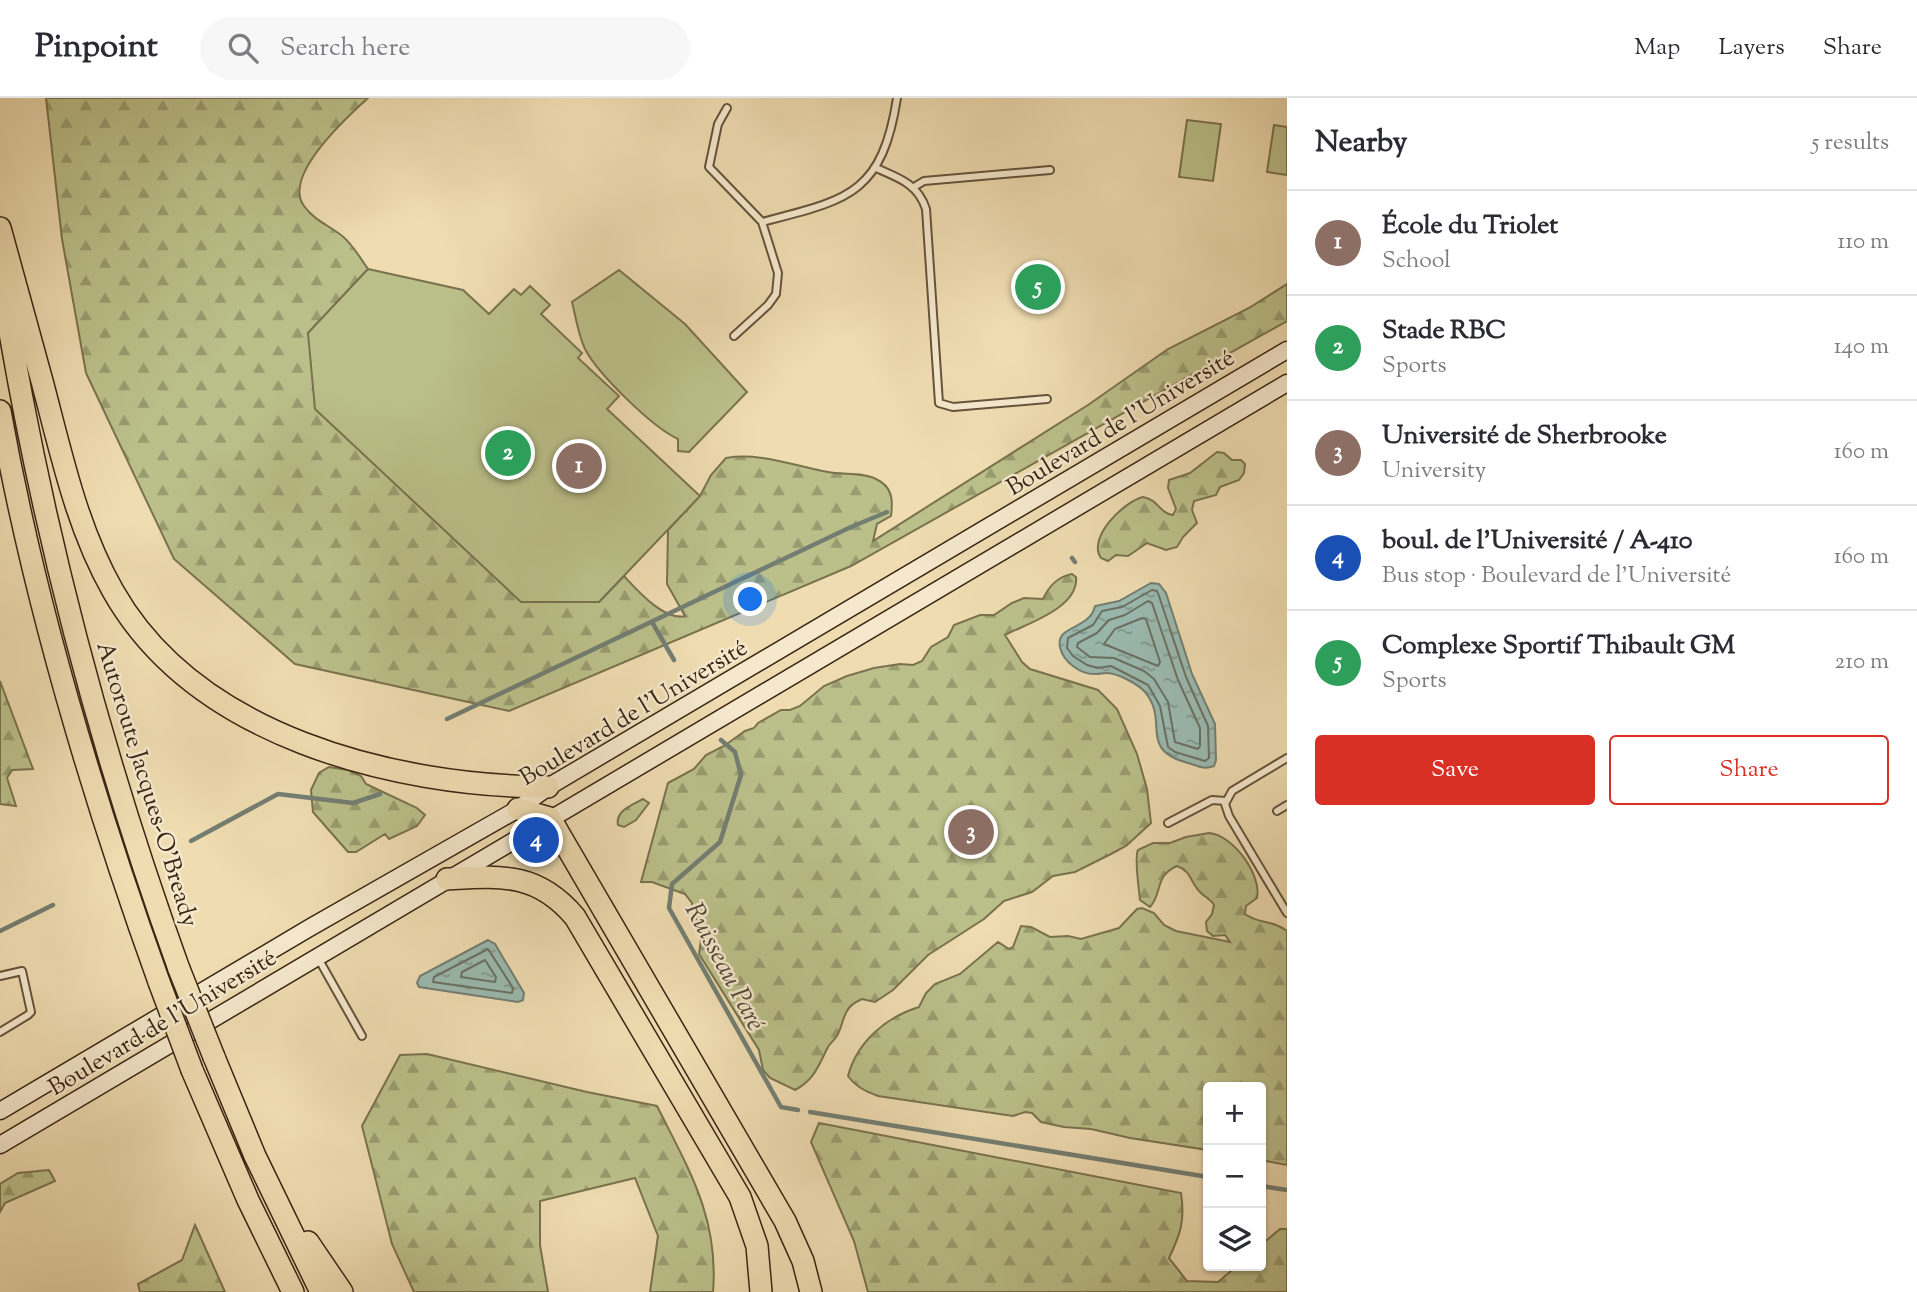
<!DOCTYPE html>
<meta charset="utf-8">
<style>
:root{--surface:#fff;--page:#f7f7f7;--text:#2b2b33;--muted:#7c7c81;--line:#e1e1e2;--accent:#d93025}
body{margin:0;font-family:"Sorts Mill Goudy",serif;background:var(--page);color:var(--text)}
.controls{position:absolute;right:21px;bottom:21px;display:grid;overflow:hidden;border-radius:7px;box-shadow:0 2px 5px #0004}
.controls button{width:63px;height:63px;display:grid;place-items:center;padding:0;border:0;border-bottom:2px solid var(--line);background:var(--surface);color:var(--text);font:35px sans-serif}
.you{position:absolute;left:751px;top:502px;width:24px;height:24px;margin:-18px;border:5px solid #fff;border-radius:50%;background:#1a73e8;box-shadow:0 0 0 10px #1a73e833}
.badge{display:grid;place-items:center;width:46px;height:46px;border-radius:50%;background:var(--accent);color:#fff;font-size:23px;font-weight:700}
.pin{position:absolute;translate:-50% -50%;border:4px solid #fff;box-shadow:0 2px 7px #0006}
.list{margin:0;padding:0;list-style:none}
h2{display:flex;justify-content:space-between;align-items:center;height:91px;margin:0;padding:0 28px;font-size:30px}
h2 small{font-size:23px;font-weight:400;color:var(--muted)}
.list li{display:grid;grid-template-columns:46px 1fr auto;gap:21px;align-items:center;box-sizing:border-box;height:105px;padding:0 28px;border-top:2px solid var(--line)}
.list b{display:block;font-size:26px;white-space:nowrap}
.list p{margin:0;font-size:23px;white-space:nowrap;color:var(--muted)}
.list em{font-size:23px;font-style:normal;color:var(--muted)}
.actions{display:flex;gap:14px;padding:21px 28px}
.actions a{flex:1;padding:16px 0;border:2px solid var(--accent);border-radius:7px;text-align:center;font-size:24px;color:var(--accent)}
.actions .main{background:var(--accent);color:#fff}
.icon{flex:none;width:38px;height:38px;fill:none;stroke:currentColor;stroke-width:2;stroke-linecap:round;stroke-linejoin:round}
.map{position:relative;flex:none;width:1287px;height:1194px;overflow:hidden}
header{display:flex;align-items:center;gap:42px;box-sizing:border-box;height:98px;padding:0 35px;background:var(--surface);border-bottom:2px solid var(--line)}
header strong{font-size:33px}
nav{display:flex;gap:38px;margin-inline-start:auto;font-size:24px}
.search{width:490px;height:63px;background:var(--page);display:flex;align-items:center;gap:18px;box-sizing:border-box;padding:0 24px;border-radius:38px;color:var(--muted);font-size:26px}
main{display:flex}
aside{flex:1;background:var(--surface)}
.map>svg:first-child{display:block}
.forest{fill:url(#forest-firs);stroke:#7a724f;stroke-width:2}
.pitch{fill:#bbc08a;stroke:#7a724f;stroke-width:2}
.water{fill:url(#water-ripples);stroke:#737e72;stroke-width:2}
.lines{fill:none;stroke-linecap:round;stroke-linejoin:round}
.shore{stroke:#6a7062;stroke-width:2}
.stream{stroke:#737e72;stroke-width:4.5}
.service-casing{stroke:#66533b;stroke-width:10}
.secondary-casing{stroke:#392514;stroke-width:19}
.motorway-casing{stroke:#392514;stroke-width:24}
.service{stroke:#f5e8cc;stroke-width:6}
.secondary{stroke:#f5e8cc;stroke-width:16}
.motorway{stroke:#efdcb1;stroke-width:21}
.motorway-bridge-casing{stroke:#392514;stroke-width:24;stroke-linecap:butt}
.motorway-bridge{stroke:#efdcb1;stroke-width:21}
.labels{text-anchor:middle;stroke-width:5;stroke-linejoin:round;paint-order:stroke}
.street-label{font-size:24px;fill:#392514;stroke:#f5e8cc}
.water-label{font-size:26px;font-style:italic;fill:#514a3b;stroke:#f5e8cc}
</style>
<header>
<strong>Pinpoint</strong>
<div class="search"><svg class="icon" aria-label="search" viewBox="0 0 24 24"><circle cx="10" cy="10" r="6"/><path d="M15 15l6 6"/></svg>Search here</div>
<nav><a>Map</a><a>Layers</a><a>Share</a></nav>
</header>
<main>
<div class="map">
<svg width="1287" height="1194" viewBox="0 0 1287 1194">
<defs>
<pattern id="forest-firs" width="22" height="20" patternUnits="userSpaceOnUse" patternTransform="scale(1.75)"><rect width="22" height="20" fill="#bbc08a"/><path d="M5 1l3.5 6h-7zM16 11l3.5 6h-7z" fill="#999c70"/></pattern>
<pattern id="water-ripples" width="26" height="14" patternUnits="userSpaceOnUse" patternTransform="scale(1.75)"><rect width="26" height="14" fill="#9abab0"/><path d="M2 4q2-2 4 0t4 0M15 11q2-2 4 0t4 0" fill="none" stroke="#7f978e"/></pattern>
</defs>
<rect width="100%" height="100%" fill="#efdcb1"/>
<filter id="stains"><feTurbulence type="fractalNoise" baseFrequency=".00286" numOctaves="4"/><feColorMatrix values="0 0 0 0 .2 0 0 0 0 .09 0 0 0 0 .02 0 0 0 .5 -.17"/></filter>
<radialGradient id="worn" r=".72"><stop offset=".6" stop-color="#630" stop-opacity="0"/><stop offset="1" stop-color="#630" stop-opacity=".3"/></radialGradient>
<!-- forest -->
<path class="forest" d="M 46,0 L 368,0 C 348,18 282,78 304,108 C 314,122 328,127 341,137 C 352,145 360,160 368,171 L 308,235 L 599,504 L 624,478 C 638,493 664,523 685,518 L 667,486 L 668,432 L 700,398 L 711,377 L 726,360 C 760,354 794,368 828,374 C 842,377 864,374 876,381 C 893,389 893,402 891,418 L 877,426 L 873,443 L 1088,307 L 1168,251 L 1249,210 L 1287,186 L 1287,223 L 851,468 L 509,613 L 295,566 L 174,461 L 86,275 L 62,141 Z
M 1217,354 L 1224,355 L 1232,362 L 1241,362 L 1245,366 L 1244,375 L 1239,382 L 1220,389 L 1216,397 L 1194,403 L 1192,412 L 1197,425 L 1183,439 L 1177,449 L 1166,452 L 1147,445 L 1128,458 L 1116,457 L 1108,463 L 1101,460 C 1087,440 1123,404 1143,399 C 1159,402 1159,415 1173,417 L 1176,411 L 1168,390 L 1169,382 L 1190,375 Z
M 1072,476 L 1076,479 C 1079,510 1026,526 1005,537 L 1022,564 L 1030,571 L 1098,592 L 1117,611 L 1137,656 L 1147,691 L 1151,725 L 1126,748 L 1111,756 L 1075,774 L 1053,778 L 1032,794 L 1004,803 L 984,821 L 928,857 L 893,892 L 875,904 L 862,901 C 842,910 846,919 838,936 C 836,941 831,944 828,949 C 818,968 815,981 795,992 L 770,980 L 763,972 L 759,952 L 699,856 L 702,834 L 692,813 L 692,805 L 685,796 L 652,784 L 641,784 L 668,685 L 694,671 L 706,657 L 724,648 L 745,633 L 754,630 L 758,625 L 781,612 L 790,612 L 800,608 L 824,588 L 847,578 L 874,570 L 900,566 L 913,567 L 922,563 L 931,549 L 948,539 L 954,527 L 980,517 L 994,517 L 1012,505 L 1024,500 L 1043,501 C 1049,488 1057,479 1072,476 Z
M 0,583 L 33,671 L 12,672 L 7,680 L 16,708 L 0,706 Z
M 329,669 L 348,672 L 361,678 L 366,686 L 417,710 L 425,717 L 417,728 L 389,741 L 385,736 L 356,754 L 348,754 L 313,714 L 311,692 L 319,675 Z
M 643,701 L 649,705 L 636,722 L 624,729 L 618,727 C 615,713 632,707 643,701 Z
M 1209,735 C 1233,737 1262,777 1257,800 L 1246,808 L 1245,816 C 1258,826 1274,822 1287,833 L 1287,1067 L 1261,1062 L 1261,989 L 1208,989 L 1208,1052 L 1130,1040 L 1091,1031 L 1064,1029 L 1041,1024 L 1032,1015 L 1025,1014 L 1013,1018 L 878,998 C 865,993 856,989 848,978 C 857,944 886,919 919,909 L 926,895 L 935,886 L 960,876 L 998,844 L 1009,851 L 1013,849 L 1021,828 L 1031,829 L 1050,839 L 1068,838 L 1081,841 L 1119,830 L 1137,811 L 1142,810 L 1154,815 L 1164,827 L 1176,833 L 1230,844 L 1225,837 L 1213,838 L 1207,833 L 1206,824 L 1212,816 L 1214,807 C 1211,801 1206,800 1201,795 C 1190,785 1192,773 1177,768 C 1154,778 1163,795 1150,809 L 1140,802 C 1139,790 1134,760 1138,752 L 1153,745 L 1170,745 L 1186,739 Z
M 427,956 L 587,994 L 657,1008 C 689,1072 719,1120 713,1194 L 650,1194 L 658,1138 L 635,1080 L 540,1103 L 540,1147 L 548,1194 L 414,1194 L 392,1146 L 362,1028 L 400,957 Z
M 819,1025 L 1181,1095 C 1185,1122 1181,1135 1169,1160 L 1187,1183 L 1218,1184 L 1237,1168 L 1261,1168 L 1261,1147 L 1280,1131 L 1287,1131 L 1287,1194 L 868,1194 L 854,1143 L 811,1044 Z
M 49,1072 L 55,1083 L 5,1105 L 0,1114 L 0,1086 L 18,1075 Z
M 195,1127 L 225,1194 L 140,1194 L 138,1186 L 182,1162 Z"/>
<!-- pitch -->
<path class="pitch" d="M 1187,22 L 1221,26 L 1213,83 L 1179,79 Z
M 1274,27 L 1287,29 L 1287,77 L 1267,74 Z
M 368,171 L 463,192 L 489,216 L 514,191 L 521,197 L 530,188 L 550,207 L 541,216 L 582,255 L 578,260 L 619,298 L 607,311 L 700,398 L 599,504 L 521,504 L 315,311 L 308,235 Z
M 619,172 L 685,226 L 747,294 L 689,354 L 678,353 L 678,341 C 652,329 598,276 585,251 C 578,236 576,220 572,204 Z"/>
<!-- water -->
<path class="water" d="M 1151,485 L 1159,486 L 1166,495 L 1192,576 L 1215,626 L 1216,662 L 1214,668 C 1203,672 1199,668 1188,665 C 1137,651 1170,624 1145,594 C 1138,586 1117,575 1107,575 C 1103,575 1100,576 1096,576 C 1081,577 1063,564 1060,549 C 1055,527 1090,532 1095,508 L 1119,503 Z
M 488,842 L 495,846 L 524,895 L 523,902 L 518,904 L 419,889 L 417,885 L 420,878 Z"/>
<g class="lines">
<!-- shore -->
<path class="shore" d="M 1152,492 L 1157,493 L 1159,498 L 1186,579 L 1208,628 L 1209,660 L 1205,663 L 1175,654 L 1168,649 L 1160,608 L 1148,587 L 1111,568 L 1098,570 L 1087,567 L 1073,558 L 1067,550 L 1068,540 L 1093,527 L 1102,513 L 1122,509 Z
M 1148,503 L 1152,505 L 1178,582 L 1200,630 L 1200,648 L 1198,651 L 1175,644 L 1168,604 L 1154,581 L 1144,573 L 1114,560 L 1090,559 L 1077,549 L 1078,545 L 1097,535 L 1109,522 L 1125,517 Z
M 1142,520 L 1146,521 L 1160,564 L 1158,568 L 1104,546 L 1115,531 Z
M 488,851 L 513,890 L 512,895 L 433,884 L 434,879 Z
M 485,862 L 496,879 L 495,884 L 461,879 L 462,874 Z"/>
<!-- stream -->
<path class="stream" d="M 1072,460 L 1075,464
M 652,524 L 674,562
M 447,621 L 851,429 L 887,414
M 721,642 L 735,654 L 741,677 L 720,744 L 672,786 L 669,810 L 781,1009 L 798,1012
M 191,743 L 278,696 L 353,705 L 380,696
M 0,833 L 53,807
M 810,1014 L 1208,1079
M 1261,1088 L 1287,1092"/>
<!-- service casing -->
<g class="service-casing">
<path id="service" d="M 727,10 L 718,26 L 709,69 L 762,124 L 778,175 L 776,196 L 768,207 L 734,238
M 876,70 C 899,80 918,86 926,111 L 939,305 L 953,309 L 1047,301
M 914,89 L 924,83 L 1050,72
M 762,124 C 847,102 882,97 897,0
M 1287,660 L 1232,693 L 1225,706 L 1229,718 L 1287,815
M 1277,713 L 1287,707
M 1168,725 L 1212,702 L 1226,703
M 318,860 L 362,938
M 0,878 L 22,873 L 31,914 L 28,917 L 0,934"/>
</g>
<!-- secondary casing -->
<g class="secondary-casing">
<path id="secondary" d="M 0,1013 L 311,829 L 518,711 L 548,689 L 1287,252
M 0,1047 L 1287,285"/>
</g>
<!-- motorway casing -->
<g class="motorway-casing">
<path id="motorway" d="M 0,130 C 14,181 28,232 42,283 C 61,354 76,428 113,493 C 195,638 392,688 548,689
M 1,180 C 38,416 98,647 179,871
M 0,313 C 35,508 92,698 159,884
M 518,711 L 550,720 L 561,739 L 785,1123 L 803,1163 L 811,1194
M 447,781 C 501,778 537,774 575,819 L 740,1099 L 757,1148 L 761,1194
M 214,959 L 255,1058 L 321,1194
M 192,972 L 248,1102 L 293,1194
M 308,1144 L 342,1194"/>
</g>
<!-- service -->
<use href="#service" class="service"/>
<!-- secondary -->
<use href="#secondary" class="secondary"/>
<!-- motorway -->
<use href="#motorway" class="motorway"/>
<!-- motorway-bridge casing -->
<g class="motorway-bridge-casing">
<path id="motorway-bridge" d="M 179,871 L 214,959
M 159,884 L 192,972"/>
</g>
<!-- motorway-bridge -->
<use href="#motorway-bridge" class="motorway-bridge"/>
</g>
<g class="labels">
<!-- street labels -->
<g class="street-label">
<text transform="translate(1120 324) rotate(-31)" y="8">Boulevard de l'Université</text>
<text transform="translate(633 614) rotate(-31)" y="8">Boulevard de l'Université</text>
<text transform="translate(148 686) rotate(73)" y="8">Autoroute Jacques-O'Bready</text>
<text transform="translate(162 924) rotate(-31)" y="8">Boulevard de l'Université</text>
</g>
<!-- water labels -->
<g class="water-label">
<text transform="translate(726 868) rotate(62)" y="9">Ruisseau Paré</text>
</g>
</g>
<rect width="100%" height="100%" filter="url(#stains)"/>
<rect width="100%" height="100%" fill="url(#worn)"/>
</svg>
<div class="controls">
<button>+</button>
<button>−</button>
<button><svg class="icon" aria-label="layers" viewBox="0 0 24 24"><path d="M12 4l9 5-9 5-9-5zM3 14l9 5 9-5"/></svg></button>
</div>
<div class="you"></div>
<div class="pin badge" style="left:579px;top:368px;background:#8d6e63">1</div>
<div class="pin badge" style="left:508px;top:355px;background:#2e9e5b">2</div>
<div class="pin badge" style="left:971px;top:734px;background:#8d6e63">3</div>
<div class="pin badge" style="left:536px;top:742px;background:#1a4fb4">4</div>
<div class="pin badge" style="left:1038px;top:189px;background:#2e9e5b">5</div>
</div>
<aside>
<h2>Nearby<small>5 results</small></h2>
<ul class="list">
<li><span class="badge" style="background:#8d6e63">1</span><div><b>École du Triolet</b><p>School</p></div><em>110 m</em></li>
<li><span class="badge" style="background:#2e9e5b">2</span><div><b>Stade RBC</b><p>Sports</p></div><em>140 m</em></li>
<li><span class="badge" style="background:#8d6e63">3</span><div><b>Université de Sherbrooke</b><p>University</p></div><em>160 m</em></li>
<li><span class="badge" style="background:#1a4fb4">4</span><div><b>boul. de l'Université / A-410</b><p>Bus stop · Boulevard de l'Université</p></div><em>160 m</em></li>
<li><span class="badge" style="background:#2e9e5b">5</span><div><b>Complexe Sportif Thibault GM</b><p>Sports</p></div><em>210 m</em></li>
</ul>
<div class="actions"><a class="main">Save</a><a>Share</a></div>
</aside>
</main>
